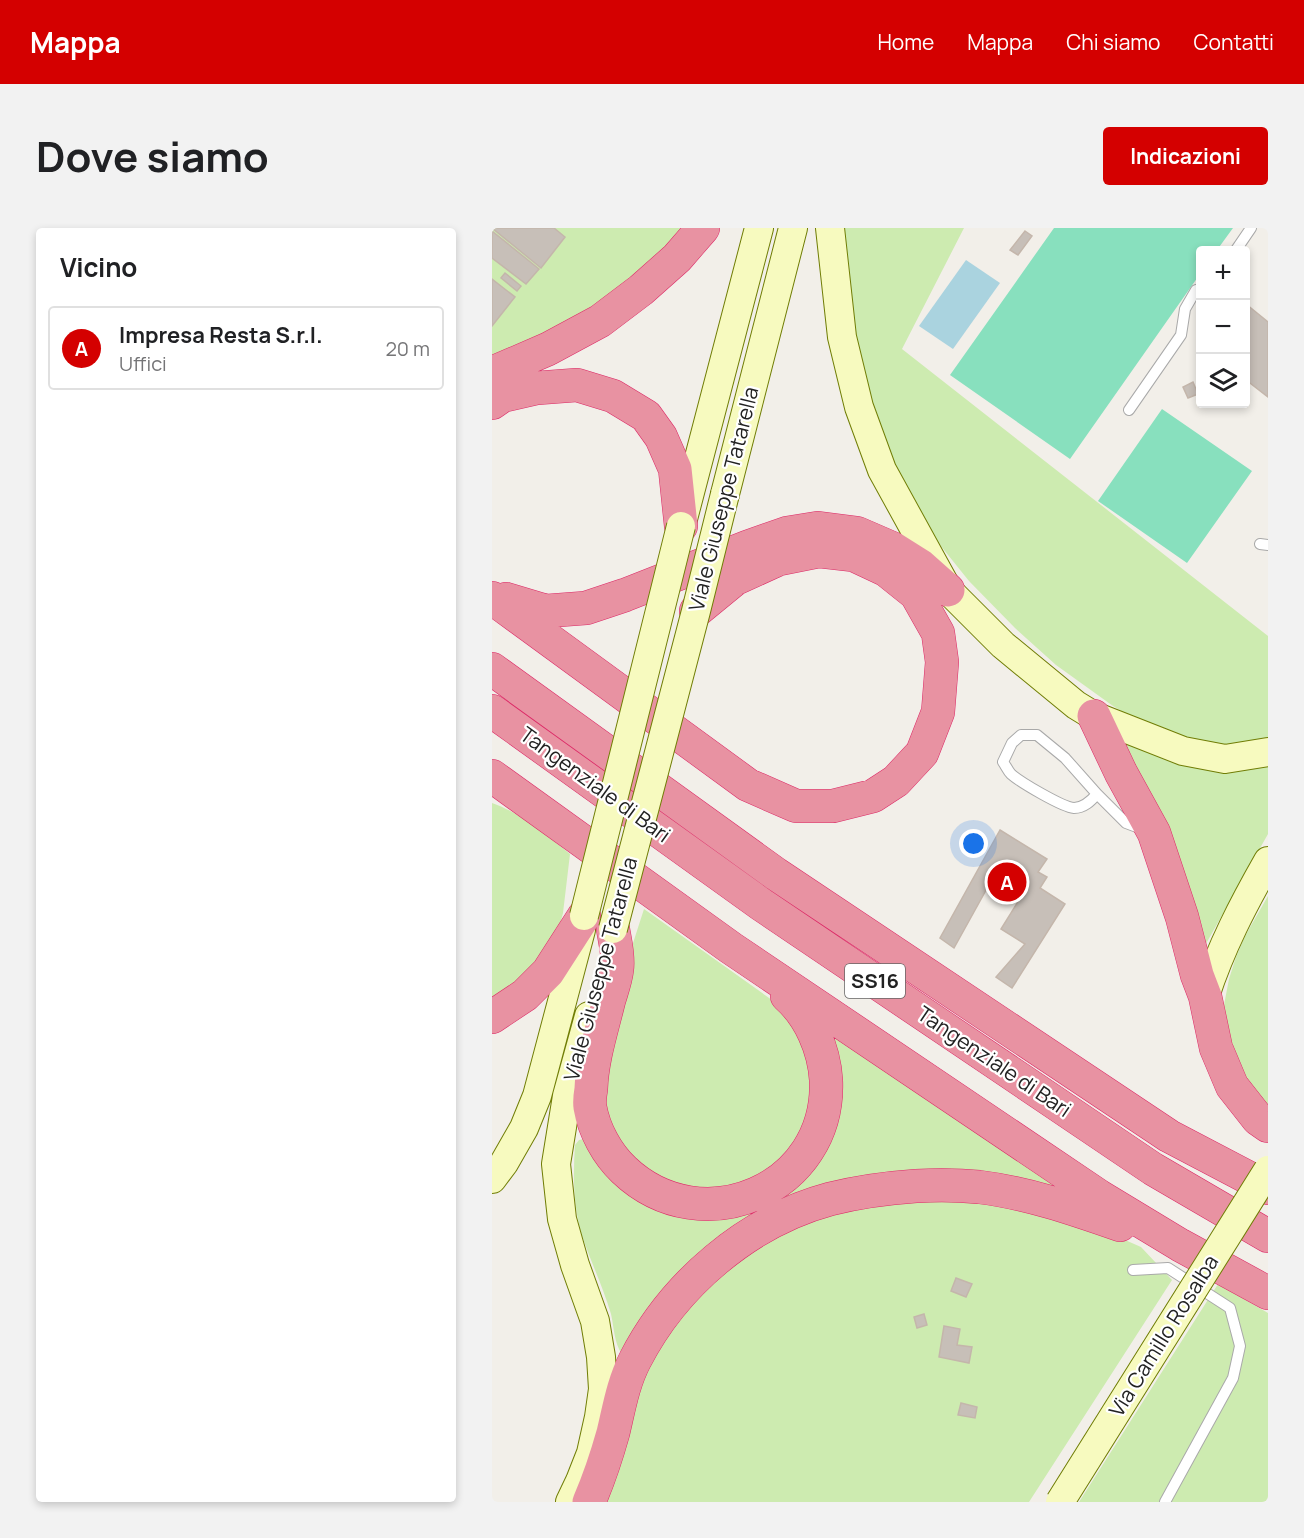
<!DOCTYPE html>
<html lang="it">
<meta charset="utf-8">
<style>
:root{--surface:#fff;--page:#f2f2f2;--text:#202124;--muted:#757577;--line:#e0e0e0;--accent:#d40000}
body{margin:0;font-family:Manrope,sans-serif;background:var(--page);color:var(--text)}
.controls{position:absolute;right:18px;top:18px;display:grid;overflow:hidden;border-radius:6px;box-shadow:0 3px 9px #0003}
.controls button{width:54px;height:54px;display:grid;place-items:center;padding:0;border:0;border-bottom:2px solid var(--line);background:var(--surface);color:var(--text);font:30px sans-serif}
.you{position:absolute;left:482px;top:616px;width:21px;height:21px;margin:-15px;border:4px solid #fff;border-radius:50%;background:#1a73e8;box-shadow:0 0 0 9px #1a73e833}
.badge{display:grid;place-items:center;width:39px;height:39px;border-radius:50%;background:var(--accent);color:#fff;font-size:20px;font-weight:700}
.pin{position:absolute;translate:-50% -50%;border:3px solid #fff;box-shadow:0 2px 6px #0006}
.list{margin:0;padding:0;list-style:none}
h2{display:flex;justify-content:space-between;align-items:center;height:78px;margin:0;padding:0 24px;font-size:26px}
h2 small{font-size:20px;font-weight:400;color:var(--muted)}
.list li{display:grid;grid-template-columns:39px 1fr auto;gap:18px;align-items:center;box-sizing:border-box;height:84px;margin:0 12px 12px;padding:0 12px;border:2px solid var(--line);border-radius:6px}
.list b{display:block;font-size:22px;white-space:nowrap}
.list p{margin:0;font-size:20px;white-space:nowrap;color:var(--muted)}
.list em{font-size:20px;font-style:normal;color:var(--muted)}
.icon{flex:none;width:33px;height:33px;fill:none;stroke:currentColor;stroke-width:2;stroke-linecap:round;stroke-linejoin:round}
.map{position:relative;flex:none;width:776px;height:1274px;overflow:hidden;border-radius:6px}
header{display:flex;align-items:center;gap:36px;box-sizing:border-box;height:84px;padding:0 30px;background:var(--accent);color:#fff}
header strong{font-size:28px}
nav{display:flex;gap:33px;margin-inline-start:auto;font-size:21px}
.intro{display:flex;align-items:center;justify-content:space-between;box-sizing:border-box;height:144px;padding:0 36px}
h1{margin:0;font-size:42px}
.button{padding:15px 27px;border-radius:6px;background:var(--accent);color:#fff;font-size:21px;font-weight:700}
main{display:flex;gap:36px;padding:0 36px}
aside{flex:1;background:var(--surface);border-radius:6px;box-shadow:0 3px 9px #0003}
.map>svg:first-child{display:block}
.grass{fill:#cdebb0}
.pitch{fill:#88e0be}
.water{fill:#aad3df}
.building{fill:#c7bfb8;stroke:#c4b6ab;stroke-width:1.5}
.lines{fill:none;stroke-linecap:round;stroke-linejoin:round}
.lane-casing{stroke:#a9a9a9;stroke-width:12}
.secondary-casing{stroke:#707d05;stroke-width:30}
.highway-casing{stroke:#dc2a67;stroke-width:34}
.lane{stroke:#fff;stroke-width:10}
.secondary{stroke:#f7fabf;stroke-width:28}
.highway{stroke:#e892a2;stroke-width:33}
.secondary-bridge-casing{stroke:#707d05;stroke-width:30;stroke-linecap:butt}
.secondary-bridge{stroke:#f7fabf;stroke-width:28}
.labels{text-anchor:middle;stroke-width:4.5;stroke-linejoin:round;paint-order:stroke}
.shield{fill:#fff;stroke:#646464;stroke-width:1.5}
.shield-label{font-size:20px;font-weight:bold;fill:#222}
.street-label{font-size:21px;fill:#222;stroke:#fff}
</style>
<header>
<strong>Mappa</strong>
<nav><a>Home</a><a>Mappa</a><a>Chi siamo</a><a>Contatti</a></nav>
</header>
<div class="intro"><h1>Dove siamo</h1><a class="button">Indicazioni</a></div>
<main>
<aside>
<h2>Vicino<small></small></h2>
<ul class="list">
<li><span class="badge">A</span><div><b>Impresa Resta S.r.l.</b><p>Uffici</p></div><em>20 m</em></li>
</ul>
</aside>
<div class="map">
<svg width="776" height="1274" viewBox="0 0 776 1274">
<rect width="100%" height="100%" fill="#f2efe9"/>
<!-- grass -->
<path class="grass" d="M 0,0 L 201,0 L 122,71 L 0,132 Z
M 344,0 L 472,0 L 410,121 L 776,408 L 776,515 L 723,521 L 657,500 L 621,478 L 564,437 L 523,400 L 477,353 L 444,312 L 421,272 L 396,223 L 373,167 Z
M 628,508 L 776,534 L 776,606 L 711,721 Z
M 0,575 C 29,585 54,607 78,626 L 71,685 L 60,727 L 0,774 Z
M 776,668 L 776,884 L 752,854 L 732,795 L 732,777 L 737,751 L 744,729 L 753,708 Z
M 152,681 L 287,777 L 326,842 L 319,896 L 268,952 L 209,966 L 150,947 L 106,881 L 133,740 Z
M 342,808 L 579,967 L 335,963 L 130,1126 C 122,1115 122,1099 119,1086 C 111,1059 99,1034 90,1008 C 81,978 81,947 83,917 L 87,912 L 92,911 L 150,969 L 298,957 L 336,810 Z
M 489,969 L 583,990 L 649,1019 L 680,1052 L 537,1274 L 105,1274 L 149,1145 L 182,1092 L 231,1042 L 330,983 L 396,972 Z
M 726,1056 L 776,1085 L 776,1274 L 587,1274 Z"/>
<!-- pitch -->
<path class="pitch" d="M 562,0 L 741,0 L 725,22 L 708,22 L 708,46 L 578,231 L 458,147 Z
M 670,181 L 760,243 L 695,335 L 606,273 Z"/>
<!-- water -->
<path class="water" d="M 474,32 L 508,55 L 461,121 L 427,98 Z"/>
<!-- building -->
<path class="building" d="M 0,0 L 62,0 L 73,9 L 49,40 Z
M 0,3 L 47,41 L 34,56 L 0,30 Z
M 533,3 L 540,8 L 526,27 L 518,22 Z
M 13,45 L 29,58 L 25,63 L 9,50 Z
M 0,51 L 23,69 L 0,98 Z
M 754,76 L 776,94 L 776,169 L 754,152 Z
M 701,154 L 706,166 L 696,170 L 691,159 Z
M 508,602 L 555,631 L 546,644 L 555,649 L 548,660 L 573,676 L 520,760 L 504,749 L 533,716 L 509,701 L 527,672 L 498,655 L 462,720 L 448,710 Z
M 464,1050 L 480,1056 L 474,1069 L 459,1063 Z
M 432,1086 L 435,1097 L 425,1100 L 422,1089 Z
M 452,1098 L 468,1101 L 465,1117 L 480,1119 L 477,1135 L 447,1129 Z
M 469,1175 L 485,1179 L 483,1190 L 466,1187 Z"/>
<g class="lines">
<!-- lane casing -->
<g class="lane-casing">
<path id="lane" d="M 744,22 L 759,0
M 637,182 L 689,107 L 693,81 L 704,62 L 708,61
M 768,316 L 776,317
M 605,566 L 573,530 L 545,507 L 529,507 L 520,515 L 511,534 C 514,538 516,543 519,546 C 528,554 570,579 582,580 C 592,580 599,573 605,566 L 634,595 L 650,601
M 641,1042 L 676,1040 L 738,1080 L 748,1118 L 741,1150 L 673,1274"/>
</g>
<!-- secondary casing -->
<g class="secondary-casing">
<path id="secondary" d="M 338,0 L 350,109 L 367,179 L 390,242 L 456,362 L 511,417 L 584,477 L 602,488 L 691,523 L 733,531 L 776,524
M 233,266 L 301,0
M 191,291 L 267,0
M 713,768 C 729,719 751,677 776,633
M 0,951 L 12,935 L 32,900 L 45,868 L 89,702
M 78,1274 L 88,1253 L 99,1225 L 107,1189 L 111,1161 L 109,1129 L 103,1093 L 83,1037 L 70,991 L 64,936 L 75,868 L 97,788"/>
</g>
<!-- highway casing -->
<g class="highway-casing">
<path id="highway" d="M 0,145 L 56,121 L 108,93 L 149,62 L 185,30 L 211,0
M 0,175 L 10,168 L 45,160 L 85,157 L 121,168 L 154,188 L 169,209 L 183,241 L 189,298
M 0,370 L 256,557 L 304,578 L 341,578 L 381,568 L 404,553 L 430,525 L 446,484 L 450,434 L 446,405 L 424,366 L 394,342 L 362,327 L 327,323 L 287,331 L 243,351 L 204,383
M 14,371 L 54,383 L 94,380 L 133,367 L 255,319 L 295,305 L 326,300 L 365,305 L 402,321 L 429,338 L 456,362
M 0,441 L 284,646 L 677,908 L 776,960
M 0,483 L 270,677 L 661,941 L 776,1008
M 602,488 L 629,545 L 662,605 L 690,689 L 705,747 L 713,768 L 724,820 L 740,858 L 766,891 L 776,898
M 0,548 L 239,720 L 607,968 L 688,1017 L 776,1065
M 121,701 C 123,713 127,729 125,741 C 124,751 120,762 117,772 C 110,801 100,831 99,861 C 98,867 97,873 98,879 C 102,902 115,926 132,942 C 210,1016 339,961 334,852 C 332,821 318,788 295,768
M 0,789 L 33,767 L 56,744 L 92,688
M 97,1274 C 107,1251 114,1230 121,1205 C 127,1180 131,1155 143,1132 C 182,1056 256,993 338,971 C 366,964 395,960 424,958 C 445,957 466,957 487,959 C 536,965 582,981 628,997"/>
</g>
<!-- lane -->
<use href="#lane" class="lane"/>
<!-- secondary -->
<use href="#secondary" class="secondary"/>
<!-- highway -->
<use href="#highway" class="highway"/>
<!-- secondary-bridge casing -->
<g class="secondary-bridge-casing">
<path id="secondary-bridge" d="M 92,688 L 189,298
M 121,701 L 204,383 L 233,266
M 568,1274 L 776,942"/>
</g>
<!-- secondary-bridge -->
<use href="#secondary-bridge" class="secondary-bridge"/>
</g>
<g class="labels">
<!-- shield labels -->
<rect class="shield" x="353" y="736" width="60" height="34" rx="4.5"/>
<g class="shield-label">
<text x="383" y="760">SS16</text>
</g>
<!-- street labels -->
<g class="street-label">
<text transform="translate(232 271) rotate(-76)" y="7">Viale Giuseppe Tatarella</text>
<text transform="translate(103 557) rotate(36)" y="7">Tangenziale di Bari</text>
<text transform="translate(109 741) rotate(-75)" y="7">Viale Giuseppe Tatarella</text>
<text transform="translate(502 834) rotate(34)" y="7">Tangenziale di Bari</text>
<text transform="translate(672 1108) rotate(-58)" y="7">Via Camillo Rosalba</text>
</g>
</g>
</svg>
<div class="controls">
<button>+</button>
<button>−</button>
<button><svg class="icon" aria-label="layers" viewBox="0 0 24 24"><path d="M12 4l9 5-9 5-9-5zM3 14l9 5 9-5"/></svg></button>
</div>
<div class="you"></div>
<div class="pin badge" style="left:515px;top:654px">A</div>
</div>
</main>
